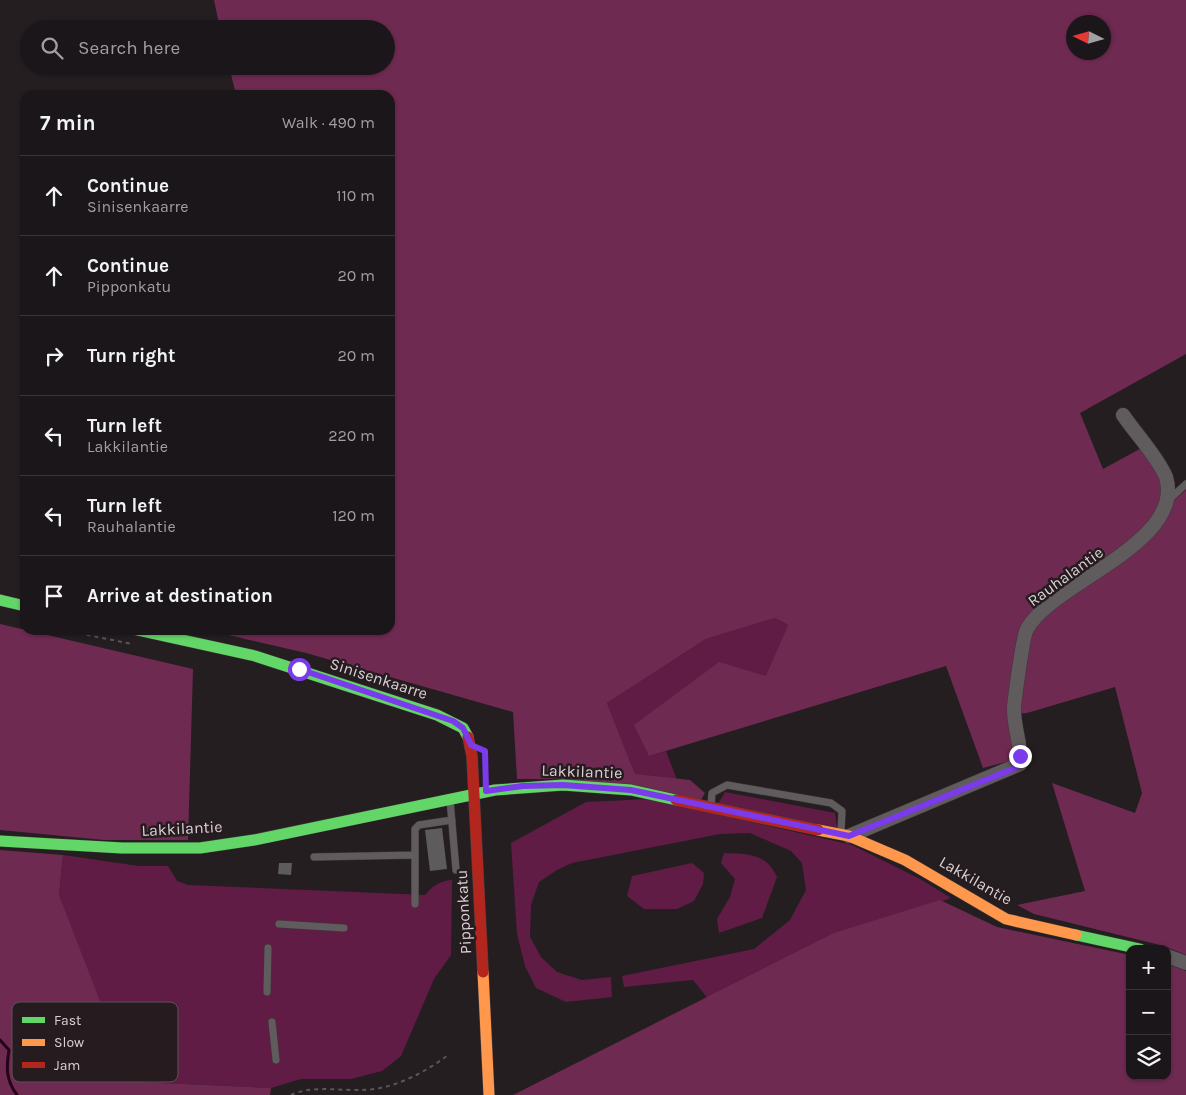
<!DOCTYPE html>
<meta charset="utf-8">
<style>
:root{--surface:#1b1619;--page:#241f22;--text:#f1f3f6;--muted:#a09fa2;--line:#393538}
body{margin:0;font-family:Karla,sans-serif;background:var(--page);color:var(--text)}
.controls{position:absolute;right:15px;bottom:15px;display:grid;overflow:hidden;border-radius:10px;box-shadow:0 1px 4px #0004}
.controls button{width:45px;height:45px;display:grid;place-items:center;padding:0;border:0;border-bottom:1px solid var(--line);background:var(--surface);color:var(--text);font:25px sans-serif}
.compass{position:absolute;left:1066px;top:15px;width:45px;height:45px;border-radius:50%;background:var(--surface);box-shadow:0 1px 4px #0004;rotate:275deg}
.stop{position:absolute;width:15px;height:15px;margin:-11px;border:4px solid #7c3aed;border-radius:50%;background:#fff}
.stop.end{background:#7c3aed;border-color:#fff;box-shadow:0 1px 5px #0008}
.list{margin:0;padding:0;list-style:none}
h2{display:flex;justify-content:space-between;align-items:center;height:65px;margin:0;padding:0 20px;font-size:21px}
h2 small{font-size:16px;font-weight:400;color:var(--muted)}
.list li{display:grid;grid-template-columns:32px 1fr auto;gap:15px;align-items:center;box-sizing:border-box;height:80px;padding:0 20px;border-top:1px solid var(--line)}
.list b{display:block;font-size:19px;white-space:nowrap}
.list p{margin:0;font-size:16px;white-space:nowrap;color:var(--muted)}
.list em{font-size:16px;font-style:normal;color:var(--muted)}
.icon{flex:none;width:28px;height:28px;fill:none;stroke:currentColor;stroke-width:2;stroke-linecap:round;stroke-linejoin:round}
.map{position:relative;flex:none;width:1186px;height:1095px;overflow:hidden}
.search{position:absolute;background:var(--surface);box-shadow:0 1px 4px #0004;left:20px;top:20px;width:375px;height:55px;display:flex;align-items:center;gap:12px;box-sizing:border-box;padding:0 18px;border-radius:28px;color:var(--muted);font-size:19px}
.panel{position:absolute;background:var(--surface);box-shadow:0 1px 4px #0004;left:20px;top:90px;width:375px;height:545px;border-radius:15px}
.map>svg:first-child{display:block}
.green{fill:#601c44}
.forest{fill:#6f2a51;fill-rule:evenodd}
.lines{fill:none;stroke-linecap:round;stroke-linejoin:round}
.stream{stroke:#250317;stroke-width:3}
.building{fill:#5d5b5b}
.lane-casing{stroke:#3e383b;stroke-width:8}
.street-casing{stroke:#3e383b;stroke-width:15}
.fast-casing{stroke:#3e383b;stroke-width:12}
.slow-casing{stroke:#3e383b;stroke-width:12}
.jam-casing{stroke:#3e383b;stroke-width:12}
.path{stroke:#5a5658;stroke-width:2;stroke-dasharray:4 4;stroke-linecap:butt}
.lane{stroke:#605b5d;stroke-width:7}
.street{stroke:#605b5d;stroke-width:14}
.fast{stroke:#63d668;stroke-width:11}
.slow{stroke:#ff974d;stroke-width:11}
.jam{stroke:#b3261e;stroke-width:11}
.route{stroke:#7c3aed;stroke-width:6}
.labels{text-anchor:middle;stroke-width:5;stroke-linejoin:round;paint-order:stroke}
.street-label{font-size:16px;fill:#d9d2d5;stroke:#261c20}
.key{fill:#261c20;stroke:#5c5356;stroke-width:1}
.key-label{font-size:14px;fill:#d9d2d5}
</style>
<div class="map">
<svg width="1186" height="1095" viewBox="0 0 1186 1095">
<rect width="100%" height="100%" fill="#241e21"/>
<!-- green -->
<path class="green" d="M 775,618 L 788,625 L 765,681 L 649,756 L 666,751 L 677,780 L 635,774 L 607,703 L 706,639 Z
M 725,792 L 835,813 L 837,828 L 718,804 Z
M 650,799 L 852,845 L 922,880 L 951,898 L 840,936 L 710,1001 L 693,980 L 624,987 L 622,976 L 754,949 L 790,920 L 806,890 L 802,863 L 791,851 L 750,833 L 720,834 L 572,863 L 557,870 L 539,882 L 531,905 L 530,937 L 541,957 L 557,972 L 582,980 L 611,977 L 612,997 L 566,1002 L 536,988 L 525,966 L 517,934 L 511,843 L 586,802 Z
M 724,853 C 748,854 766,853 777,877 L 762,918 L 719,933 L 717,919 L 730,897 L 735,879 L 721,863 Z
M 63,855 L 139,866 L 168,866 L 177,881 L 188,885 L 425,895 C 433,886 439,881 452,880 L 451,955 L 434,979 L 401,1056 L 382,1071 L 351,1079 L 301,1079 L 271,1088 L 115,1081 L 59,895 Z
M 692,863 L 704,873 L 703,884 L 694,901 L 677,909 L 644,909 L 627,896 L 632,876 Z"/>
<!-- forest -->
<path class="forest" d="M 214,0 L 1186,0 L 1186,354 L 1080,413 L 1103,469 L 1147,445 L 1172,502 L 1186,490 L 1186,955 L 1164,946 L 1034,914 L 1017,905 L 1085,891 L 1052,783 L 1135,813 L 1142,793 L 1115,687 L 1027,713 L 1014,714 L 1013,760 L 983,768 L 946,666 L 649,756 L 634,725 L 719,662 L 766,676 L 788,625 L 775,618 L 706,639 L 607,703 L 635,774 L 690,780 L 705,793 L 701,800 L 557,779 L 517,779 L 513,712 L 306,653 L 207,630 L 390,630 L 390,95 L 236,95 L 229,66 L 386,66 L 386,29 L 220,29 ZM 1074,22 L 1104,22 L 1104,52 L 1074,52 Z
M 0,624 L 193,669 L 188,840 L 104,840 L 0,830 Z
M 0,850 L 63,855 L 59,895 L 103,1009 L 115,1081 L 271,1088 L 270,1095 L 0,1095 Z
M 940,900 L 997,927 L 1130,955 L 1130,1076 L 1167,1076 L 1167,964 L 1186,971 L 1186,1095 L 513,1095 L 834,933 Z"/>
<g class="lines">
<!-- stream -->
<path class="stream" d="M 0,1040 L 9,1050 C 6,1068 6,1080 17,1095"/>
</g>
<!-- building -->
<path class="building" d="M 442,828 L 447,869 L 430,871 L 425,830 Z
M 279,863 L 292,863 L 291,875 L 278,874 Z"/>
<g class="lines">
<!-- lane casing -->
<g class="lane-casing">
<path id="lane" d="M 1172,497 L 1186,484
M 450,800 L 456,870
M 711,805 L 712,793 L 727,785 L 831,803 L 842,811 L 841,832
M 415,855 L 415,904
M 314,857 L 415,855 L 415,829 L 419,825 L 452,820
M 279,924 L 344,928
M 267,992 L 268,948
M 272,1022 L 276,1060"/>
</g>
<!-- street casing -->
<g class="street-casing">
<path id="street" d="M 849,836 L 1020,764 C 1022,745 1013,726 1014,707 C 1015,697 1023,635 1027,629 C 1053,582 1186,543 1166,477 C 1157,456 1136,434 1123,415
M 1167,956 L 1186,963"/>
</g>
<!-- fast casing -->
<g class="fast-casing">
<path id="fast" d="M 0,600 L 25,606
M 137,630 L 255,656 L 437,715 L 463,728 L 468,737
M 0,841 L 122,848 L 200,848 L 254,840 L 495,790 L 563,785 L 631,790 L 676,800
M 1076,935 L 1140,949"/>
</g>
<!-- slow casing -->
<g class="slow-casing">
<path id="slow" d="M 818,830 L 849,836 L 905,860 L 1006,919 L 1076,935
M 483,972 L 489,1095"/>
</g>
<!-- jam casing -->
<g class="jam-casing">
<path id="jam" d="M 468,737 L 472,756 L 483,972
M 676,800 L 818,830"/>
</g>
<!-- path -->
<path class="path" d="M 63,630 L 132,644
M 291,1095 C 311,1085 341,1091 363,1090 C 394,1089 424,1073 448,1055"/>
<!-- lane -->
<use href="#lane" class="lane"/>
<!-- street -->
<use href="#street" class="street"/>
<!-- fast -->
<use href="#fast" class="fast"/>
<!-- slow -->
<use href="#slow" class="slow"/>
<!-- jam -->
<use href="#jam" class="jam"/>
</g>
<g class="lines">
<!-- route -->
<path class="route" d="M 299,669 L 453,721 L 463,728 L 471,745 L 485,751 L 486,791 L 523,786 L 563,785 L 631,790 L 849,836 L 1015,768 L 1020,764 L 1020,756"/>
</g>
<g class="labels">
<!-- street labels -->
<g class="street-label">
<text transform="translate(1065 576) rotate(-36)" y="6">Rauhalantie</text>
<text transform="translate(379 678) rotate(18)" y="6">Sinisenkaarre</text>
<text transform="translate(582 771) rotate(2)" y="6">Lakkilantie</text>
<text transform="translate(182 828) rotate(-3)" y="6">Lakkilantie</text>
<text transform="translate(976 880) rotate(30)" y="6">Lakkilantie</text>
<text transform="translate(463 912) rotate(-93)" y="6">Pipponkatu</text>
</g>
</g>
<!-- legend -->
<rect x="12" y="1002" width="166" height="80" rx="8" class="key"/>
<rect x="22" y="1017" width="23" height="6" fill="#63d668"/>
<rect x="22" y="1039" width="23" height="7" fill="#ff974d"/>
<rect x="22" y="1062" width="23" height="6" fill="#b3261e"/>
<g class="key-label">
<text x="54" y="1025">Fast</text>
<text x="54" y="1047">Slow</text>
<text x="54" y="1070">Jam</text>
</g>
</svg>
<div class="controls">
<button>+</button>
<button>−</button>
<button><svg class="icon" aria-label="layers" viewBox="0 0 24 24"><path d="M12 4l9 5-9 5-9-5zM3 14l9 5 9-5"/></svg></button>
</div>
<svg class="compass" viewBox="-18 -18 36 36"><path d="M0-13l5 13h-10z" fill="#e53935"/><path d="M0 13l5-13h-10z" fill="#a09fa2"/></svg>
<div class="stop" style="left:299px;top:669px"></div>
<div class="stop end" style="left:1020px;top:756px"></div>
<div class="search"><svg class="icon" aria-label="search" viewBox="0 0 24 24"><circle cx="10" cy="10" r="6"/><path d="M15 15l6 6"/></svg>Search here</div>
<section class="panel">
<h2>7 min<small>Walk · 490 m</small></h2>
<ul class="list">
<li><svg class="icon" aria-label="ahead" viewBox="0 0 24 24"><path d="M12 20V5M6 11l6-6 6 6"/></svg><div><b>Continue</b><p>Sinisenkaarre</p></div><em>110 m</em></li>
<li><svg class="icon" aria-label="ahead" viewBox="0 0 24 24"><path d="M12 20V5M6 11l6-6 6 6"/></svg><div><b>Continue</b><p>Pipponkatu</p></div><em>20 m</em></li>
<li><svg class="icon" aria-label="right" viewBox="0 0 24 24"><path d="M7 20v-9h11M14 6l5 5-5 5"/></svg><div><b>Turn right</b></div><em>20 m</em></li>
<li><svg class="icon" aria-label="left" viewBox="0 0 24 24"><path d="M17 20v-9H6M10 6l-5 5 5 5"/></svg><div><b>Turn left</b><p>Lakkilantie</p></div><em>220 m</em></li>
<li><svg class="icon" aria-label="left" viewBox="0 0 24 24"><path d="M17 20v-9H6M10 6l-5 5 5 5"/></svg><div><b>Turn left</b><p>Rauhalantie</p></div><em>120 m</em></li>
<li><svg class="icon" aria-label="arrive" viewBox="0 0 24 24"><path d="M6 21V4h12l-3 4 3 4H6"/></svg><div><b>Arrive at destination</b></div></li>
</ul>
</section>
</div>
